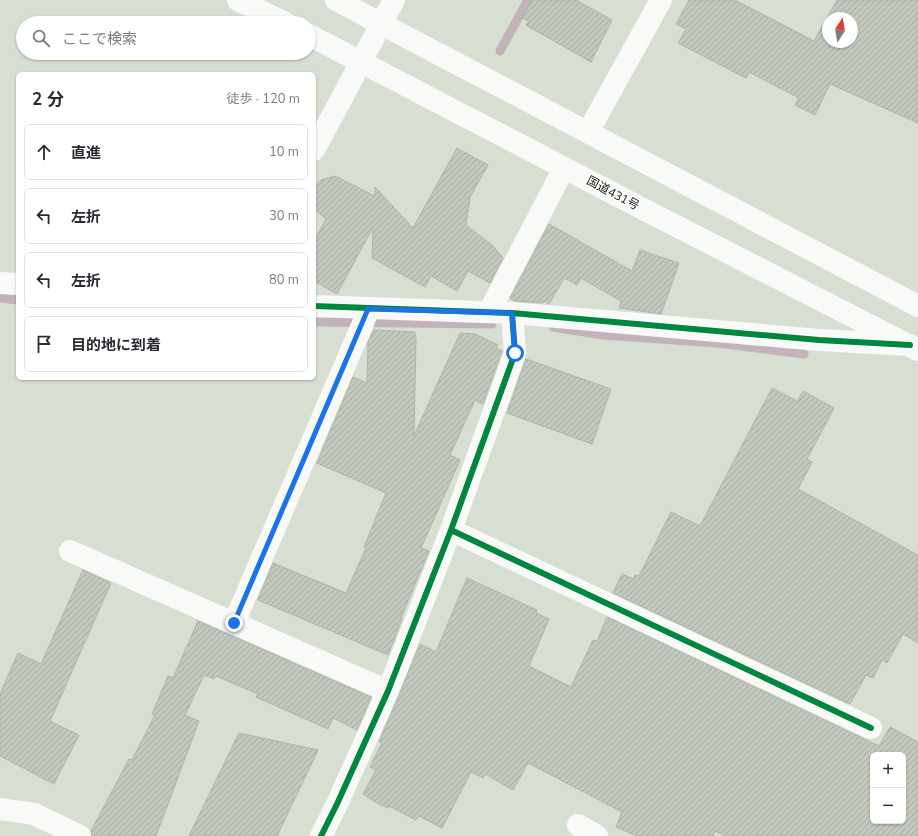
<!DOCTYPE html>
<html lang="ja">
<meta charset="utf-8">
<style>
:root{--surface:#fff;--page:#f2f2f3;--text:#2b2b33;--muted:#7c7c81;--line:#e1e1e2}
body{margin:0;font-family:"Nunito Sans","Noto Sans JP",sans-serif;background:var(--page);color:var(--text)}
.controls{position:absolute;right:12px;bottom:12px;display:grid;overflow:hidden;border-radius:6px;box-shadow:0 1px 3px #0004}
.controls button{width:36px;height:36px;display:grid;place-items:center;padding:0;border:0;border-bottom:1px solid var(--line);background:var(--surface);color:var(--text);font:20px sans-serif}
.compass{position:absolute;left:822px;top:12px;width:36px;height:36px;border-radius:50%;background:var(--surface);box-shadow:0 1px 3px #0004;rotate:12deg}
.stop{position:absolute;width:12px;height:12px;margin:-9px;border:3px solid #1a73e8;border-radius:50%;background:#fff}
.stop.end{background:#1a73e8;border-color:#fff;box-shadow:0 1px 4px #0008}
.list{margin:0;padding:0;list-style:none}
h2{display:flex;justify-content:space-between;align-items:center;height:52px;margin:0;padding:0 16px;font-size:17px}
h2 small{font-size:13px;font-weight:400;color:var(--muted)}
.list li{display:grid;grid-template-columns:26px 1fr auto;gap:12px;align-items:center;box-sizing:border-box;height:56px;margin:0 8px 8px;padding:0 8px;border:1px solid var(--line);border-radius:6px}
.list b{display:block;font-size:15px;white-space:nowrap}
.list em{font-size:13px;font-style:normal;color:var(--muted)}
.icon{flex:none;width:22px;height:22px;fill:none;stroke:currentColor;stroke-width:2;stroke-linecap:round;stroke-linejoin:round}
.map{position:relative;flex:none;width:918px;height:836px;overflow:hidden}
.search{position:absolute;background:var(--surface);box-shadow:0 1px 3px #0004;left:16px;top:16px;width:300px;height:44px;display:flex;align-items:center;gap:10px;box-sizing:border-box;padding:0 14px;border-radius:22px;color:var(--muted);font-size:15px}
.panel{position:absolute;background:var(--surface);box-shadow:0 1px 3px #0004;left:16px;top:72px;width:300px;height:308px;border-radius:6px}
.map>svg:first-child{display:block}
.lines{fill:none;stroke-linecap:round;stroke-linejoin:round}
.stream{stroke:#c2b2ba;stroke-width:9}
.building{fill:url(#building-hatch);stroke:#adb4a9;fill-rule:evenodd}
.minor{stroke:#f9faf8;stroke-width:22}
.trunk{stroke:#f9faf8;stroke-width:22}
.cycleway-casing{stroke:#fff;stroke-width:8}
.cycleway{stroke:#00873e;stroke-width:6}
.route{stroke:#1a73e8;stroke-width:5}
.labels{text-anchor:middle;stroke-width:3;stroke-linejoin:round;paint-order:stroke}
.street-label{font-size:12px;fill:#191e15;stroke:#fff}
</style>
<div class="map">
<svg width="918" height="836" viewBox="0 0 918 836">
<defs>
<pattern id="building-hatch" width="6" height="6" patternUnits="userSpaceOnUse"><rect width="6" height="6" fill="#c2c8be"/><path d="M-1 1l2-2M0 6l6-6M5 7l2-2" fill="none" stroke="#a6aba2"/></pattern>
</defs>
<rect width="100%" height="100%" fill="#d7dfd2"/>
<g class="lines">
<!-- stream -->
<path class="stream" d="M 500,51 L 528,0
M 0,298 L 18,300
M 314,322 L 492,324
M 553,327 L 603,335 L 717,343 L 804,354"/>
</g>
<!-- building -->
<path class="building" d="M 532,0 L 576,0 L 612,20 L 591,62 L 526,25 L 529,21 L 522,18 Z
M 689,0 L 735,0 L 814,41 L 837,0 L 918,0 L 918,123 L 830,84 L 815,115 L 795,105 L 799,98 L 749,72 L 746,78 L 678,43 L 686,29 L 676,24 ZM 828,18 L 852,18 L 852,42 L 828,42 Z
M 457,148 L 488,165 L 470,197 L 466,225 L 493,246 L 503,258 L 490,283 L 468,271 L 457,291 L 431,276 L 425,287 L 372,258 L 373,227 L 337,294 L 314,281 L 314,241 L 326,219 L 314,209 L 314,189 L 317,184 L 321,180 L 335,176 L 375,196 L 375,187 L 413,228 Z
M 549,224 L 632,271 L 640,250 L 679,263 L 661,314 L 619,308 L 621,301 L 581,278 L 577,285 L 564,278 L 549,304 L 544,301 L 543,303 L 515,301 L 510,298 Z
M 374,330 L 415,332 L 415,338 L 416,338 L 414,436 L 460,333 L 475,334 L 498,345 L 496,348 L 502,351 L 483,404 L 475,400 L 450,455 L 460,460 L 421,548 L 429,551 L 401,618 L 402,619 L 388,655 L 258,600 L 273,563 L 346,593 L 366,548 L 364,547 L 386,493 L 317,463 L 353,377 L 367,383 L 368,342 Z
M 526,359 L 611,389 L 592,444 L 507,413 Z
M 772,388 L 797,401 L 803,391 L 834,408 L 807,459 L 812,462 L 798,489 L 918,555 L 918,643 L 903,634 L 887,663 L 882,660 L 873,678 L 866,675 L 850,704 L 613,593 L 622,574 L 634,579 L 635,575 L 639,576 L 671,512 L 700,526 Z
M 83,570 L 111,583 L 50,721 L 79,735 L 54,784 L 0,756 L 0,694 L 18,653 L 41,664 Z
M 467,578 L 537,610 L 536,613 L 549,619 L 529,666 L 571,687 L 593,640 L 597,641 L 607,617 L 879,746 L 890,727 L 918,742 L 918,836 L 726,836 L 715,831 L 713,836 L 637,836 L 616,827 L 622,812 L 528,763 L 513,790 L 485,774 L 483,778 L 471,772 L 442,828 L 419,816 L 416,820 L 389,806 L 388,808 L 375,802 L 363,794 L 376,770 L 370,767 L 382,743 L 379,742 L 420,644 L 436,652 ZM 873,755 L 903,755 L 903,821 L 873,821 Z
M 198,621 L 371,697 L 357,730 L 333,718 L 328,729 L 256,697 L 258,694 L 216,676 L 214,679 L 204,675 L 185,715 L 199,721 L 156,836 L 92,836 L 91,831 L 129,759 L 132,760 L 155,715 L 152,714 L 168,676 L 173,678 Z
M 239,733 L 318,750 L 277,836 L 189,836 Z"/>
<g class="lines">
<!-- minor -->
<path class="minor" d="M 588,132 L 661,0
M 314,150 L 394,0
M 0,283 L 18,284
M 314,306 L 512,313 L 819,340 L 910,345
M 489,312 L 564,168
M 451,530 L 871,728
M 70,551 L 388,691
M 234,623 L 369,309
M 0,809 L 34,814 L 80,836
M 578,825 L 597,836
M 321,836 L 337,804 L 388,691 L 451,530 L 515,353 L 512,313"/>
<!-- trunk -->
<path class="trunk" d="M 238,0 L 285,23
M 336,0 L 918,306
M 309,35 L 645,210 L 918,350"/>
<!-- cycleway casing -->
<g class="cycleway-casing">
<path id="cycleway" d="M 314,306 L 512,313 L 819,340 L 910,345
M 451,530 L 871,728
M 321,836 L 337,804 L 388,691 L 451,530 L 515,353 L 512,313"/>
</g>
<!-- cycleway -->
<use href="#cycleway" class="cycleway"/>
</g>
<g class="lines">
<!-- route -->
<path class="route" d="M 234,623 L 368,309 L 512,313 L 515,353"/>
</g>
<g class="labels">
<!-- street labels -->
<g class="street-label">
<text transform="translate(613 193) rotate(28)" y="4">国道431号</text>
</g>
</g>
</svg>
<div class="controls">
<button>+</button>
<button>−</button>
</div>
<svg class="compass" viewBox="-18 -18 36 36"><path d="M0-13l5 13h-10z" fill="#e53935"/><path d="M0 13l5-13h-10z" fill="#7c7c81"/></svg>
<div class="stop" style="left:515px;top:353px"></div>
<div class="stop end" style="left:234px;top:623px"></div>
<div class="search"><svg class="icon" aria-label="search" viewBox="0 0 24 24"><circle cx="10" cy="10" r="6"/><path d="M15 15l6 6"/></svg>ここで検索</div>
<section class="panel">
<h2>2 分<small>徒歩 · 120 m</small></h2>
<ul class="list">
<li><svg class="icon" aria-label="ahead" viewBox="0 0 24 24"><path d="M12 20V5M6 11l6-6 6 6"/></svg><div><b>直進</b></div><em>10 m</em></li>
<li><svg class="icon" aria-label="left" viewBox="0 0 24 24"><path d="M17 20v-9H6M10 6l-5 5 5 5"/></svg><div><b>左折</b></div><em>30 m</em></li>
<li><svg class="icon" aria-label="left" viewBox="0 0 24 24"><path d="M17 20v-9H6M10 6l-5 5 5 5"/></svg><div><b>左折</b></div><em>80 m</em></li>
<li><svg class="icon" aria-label="arrive" viewBox="0 0 24 24"><path d="M6 21V4h12l-3 4 3 4H6"/></svg><div><b>目的地に到着</b></div></li>
</ul>
</section>
</div>
